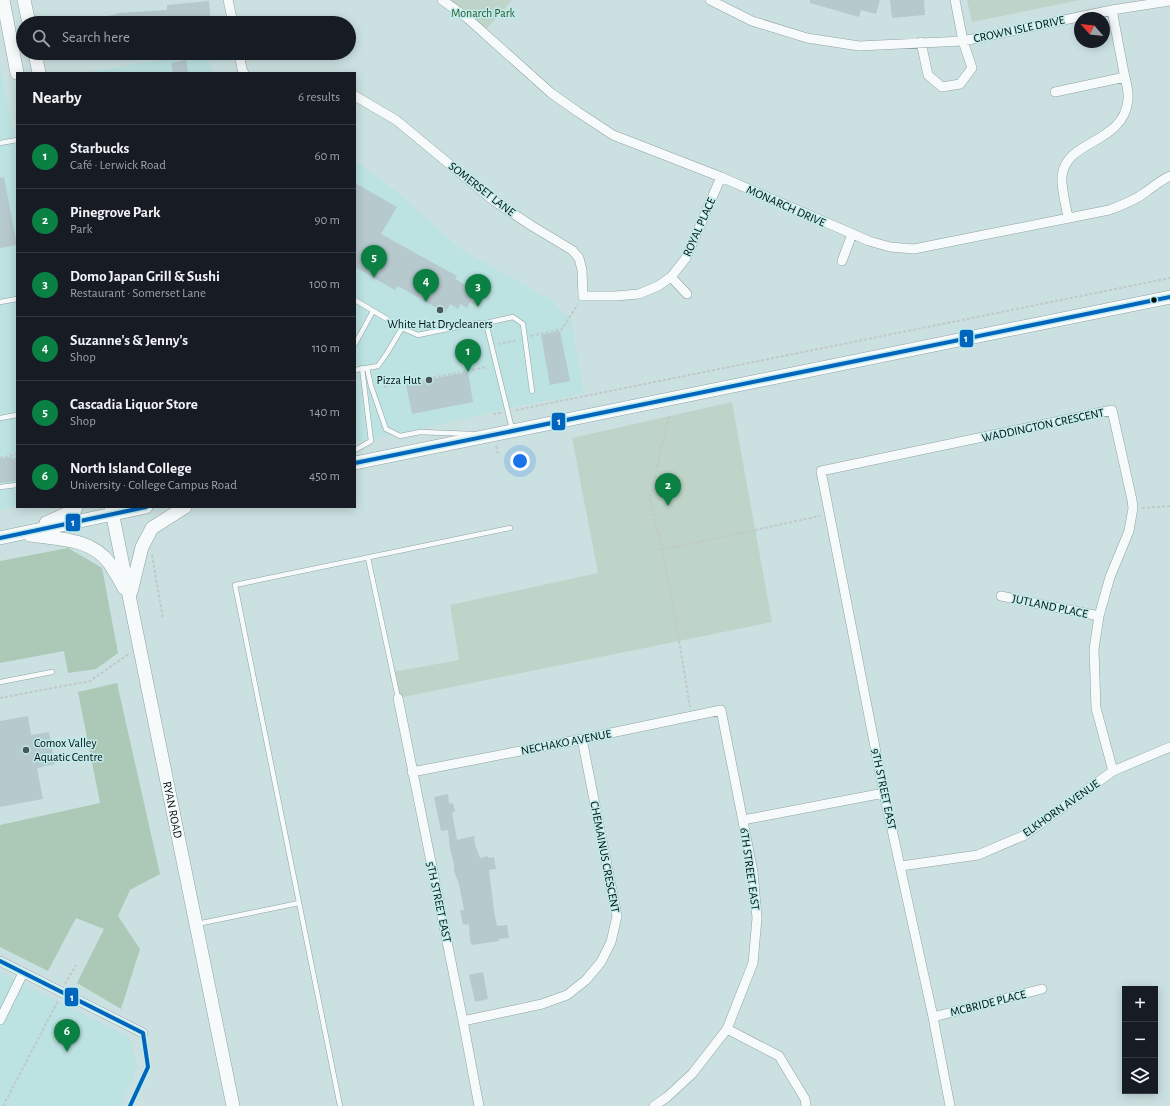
<!DOCTYPE html>
<meta charset="utf-8">
<style>
:root{--surface:#171b24;--page:#20242c;--text:#f1f3f6;--muted:#9ea1a6;--line:#363941;--accent:#0b8043}
body{margin:0;font-family:"Alegreya Sans",sans-serif;background:var(--page);color:var(--text)}
.controls{position:absolute;right:12px;bottom:12px;display:grid;overflow:hidden;border-radius:0px;box-shadow:0 2px 10px #0003}
.controls button{width:36px;height:36px;display:grid;place-items:center;padding:0;border:0;border-bottom:1px solid var(--line);background:var(--surface);color:var(--text);font:20px sans-serif}
.compass{position:absolute;left:1074px;top:12px;width:36px;height:36px;border-radius:50%;background:var(--surface);box-shadow:0 2px 10px #0003;rotate:298deg}
.you{position:absolute;left:520px;top:461px;width:14px;height:14px;margin:-10px;border:3px solid #fff;border-radius:50%;background:#1a73e8;box-shadow:0 0 0 6px #1a73e833}
.badge{display:grid;place-items:center;width:26px;height:26px;border-radius:50%;background:var(--accent);color:#fff;font-size:13px;font-weight:700}
.pin{position:absolute;translate:-50% -33px;filter:drop-shadow(0 1px 2px #0008)}
.pin::after{content:'';position:absolute;top:21px;width:14px;height:12px;background:inherit;clip-path:polygon(0 0,100% 0,50% 100%)}
.list{margin:0;padding:0;list-style:none}
h2{display:flex;justify-content:space-between;align-items:center;height:52px;margin:0;padding:0 16px;font-size:17px}
h2 small{font-size:13px;font-weight:400;color:var(--muted)}
.list li{display:grid;grid-template-columns:26px 1fr auto;gap:12px;align-items:center;box-sizing:border-box;height:64px;padding:0 16px;border-top:1px solid var(--line)}
.list b{display:block;font-size:15px;white-space:nowrap}
.list p{margin:0;font-size:13px;white-space:nowrap;color:var(--muted)}
.list em{font-size:13px;font-style:normal;color:var(--muted)}
.icon{flex:none;width:22px;height:22px;fill:none;stroke:currentColor;stroke-width:2;stroke-linecap:round;stroke-linejoin:round}
.map{position:relative;flex:none;width:1170px;height:1106px;overflow:hidden}
.search{position:absolute;background:var(--surface);box-shadow:0 2px 10px #0003;left:16px;top:16px;width:340px;height:44px;display:flex;align-items:center;gap:10px;box-sizing:border-box;padding:0 14px;border-radius:22px;color:var(--muted);font-size:15px}
.panel{position:absolute;background:var(--surface);box-shadow:0 2px 10px #0003;left:16px;top:72px;width:340px;height:436px;border-radius:0px}
.map>svg:first-child{display:block}
.built{fill:#bce2e2}
.green{fill:#bed4c8}
.forest{fill:#acc8b6}
.building{fill:#b6c9cd}
.lines{fill:none;stroke-linecap:round;stroke-linejoin:round}
.service-casing{stroke:#90a1a1;stroke-width:5.5}
.minor-casing{stroke:#90a1a1;stroke-width:10}
.secondary-casing{stroke:#90a1a1;stroke-width:14}
.path{stroke:#c2c8c8;stroke-width:2;stroke-dasharray:3 2;stroke-linecap:butt}
.service{stroke:#f7fafa;stroke-width:4.5}
.minor{stroke:#f7fafa;stroke-width:9}
.secondary{stroke:#f7fafa;stroke-width:13}
.bus-1-casing{stroke:#c1ebea;stroke-width:7}
.bus-1{stroke:#0065bd;stroke-width:4}
.bus-dot{fill:#020f0f;stroke:#c1ebea;stroke-width:1.5}
.poi-dot{fill:#485858;stroke:#c1ebea;stroke-width:1.5}
.labels{text-anchor:middle;stroke-width:3;stroke-linejoin:round;paint-order:stroke}
.park-label{font-size:12px;fill:#295a2e;stroke:#c1ebea}
.street-label{font-size:12px;fill:#020f0f;stroke:#c1ebea}
.poi-label{font-size:12px;fill:#020f0f;stroke:#c1ebea}
.line-badge{stroke:#c1ebea;stroke-width:1.5}
.badge-label{font-size:11px;text-anchor:middle;font-weight:bold;fill:#fff}
</style>
<div class="map">
<svg width="1170" height="1106" viewBox="0 0 1170 1106">
<rect width="100%" height="100%" fill="#cbe1e1"/>
<!-- built -->
<path class="built" d="M 201,53 L 206,53 L 214,73 L 83,73 Z
M 0,65 L 17,150 L 17,506 L 0,510 Z
M 355,162 L 361,165 L 397,192 L 460,249 L 553,301 L 561,311 L 571,319 L 584,394 L 519,406 L 380,438 L 355,442 Z
M 0,972 L 130,1038 L 137,1067 L 121,1106 L 0,1106 Z"/>
<!-- green -->
<path class="green" d="M 442,0 L 512,0 L 483,33 Z
M 967,0 L 1080,0 L 972,22 Z
M 732,402 L 772,622 L 398,698 L 392,672 L 459,660 L 450,605 L 598,573 L 572,438 Z"/>
<!-- forest -->
<path class="forest" d="M 68,548 L 102,568 L 118,653 L 96,669 L 68,673 L 64,651 L 0,663 L 0,561 Z
M 117,683 L 160,874 L 130,890 L 118,916 L 140,949 L 121,1009 L 77,983 L 104,929 L 76,918 L 48,971 L 0,947 L 0,825 L 100,803 L 78,692 Z"/>
<!-- building -->
<path class="building" d="M 810,0 L 880,0 L 876,14 L 861,10 L 859,17 L 810,3 Z
M 890,0 L 924,0 L 925,15 L 892,18 Z
M 209,1 L 211,23 L 93,23 L 92,20 L 120,13 L 167,10 L 167,5 Z
M 186,60 L 188,73 L 173,73 L 171,63 Z
M 4,177 L 17,245 L 0,248 L 0,178 Z
M 355,183 L 397,207 L 381,234 L 457,276 L 455,279 L 485,296 L 478,307 L 470,302 L 467,308 L 460,304 L 458,309 L 450,304 L 445,313 L 398,286 L 395,290 L 355,267 Z
M 560,331 L 570,381 L 550,385 L 541,335 Z
M 468,372 L 473,402 L 412,414 L 406,384 Z
M 11,457 L 11,459 L 17,458 L 17,481 L 0,483 L 0,459 Z
M 28,716 L 31,735 L 49,732 L 55,764 L 37,768 L 43,799 L 0,807 L 0,721 Z
M 448,794 L 449,804 L 453,803 L 455,812 L 452,812 L 457,840 L 474,836 L 475,844 L 480,858 L 488,856 L 488,858 L 494,857 L 496,869 L 489,870 L 494,911 L 497,926 L 507,925 L 509,938 L 499,939 L 499,941 L 472,945 L 470,941 L 469,924 L 463,925 L 460,910 L 464,910 L 459,884 L 454,871 L 454,864 L 450,849 L 448,830 L 441,831 L 434,797 Z
M 483,972 L 488,999 L 475,1002 L 469,975 Z"/>
<g class="lines">
<!-- service casing -->
<g class="service-casing">
<path id="service" d="M 0,143 L 17,140
M 355,300 L 402,328 L 418,335 L 476,323 L 486,323 L 512,429
M 0,302 L 17,299
M 486,323 L 513,317 L 523,324 L 532,391
M 355,344 L 373,311
M 367,368 L 371,386 L 386,429 L 400,436 L 420,432 L 472,434
M 355,370 L 378,366 L 387,353 L 402,328
M 0,418 L 17,415
M 355,450 L 371,441 L 362,368
M 0,487 L 17,485
M 368,558 L 398,698
M 0,682 L 52,672
M 197,924 L 299,903
M 130,1106 L 148,1067 L 143,1033
M 340,1106 L 235,585 L 510,528"/>
</g>
<!-- minor casing -->
<g class="minor-casing">
<path id="minor" d="M 228,0 L 233,23
M 442,0 L 466,17 L 551,93 L 578,112 L 613,135 L 721,177 L 869,241 L 890,247 L 914,249 L 1109,210 C 1123,205 1135,200 1146,192 C 1154,186 1161,180 1170,176
M 710,0 L 752,21 L 807,38 L 859,46 L 963,41 L 1112,10 L 1170,1
M 921,42 L 928,75 L 942,87 L 960,84 L 972,68 L 963,41 L 955,0
M 239,53 L 242,69 L 244,73
M 1055,92 L 1125,77
M 355,96 L 396,120 L 494,201 L 532,226 L 572,250 L 579,258 L 582,270 L 583,296 L 615,296 L 639,294 L 658,286 L 671,277 L 686,258 L 721,177
M 1068,218 C 1066,205 1061,189 1062,176 C 1066,139 1123,145 1128,100 C 1129,92 1126,81 1124,73 C 1120,52 1116,31 1112,10
M 842,261 L 852,234
M 671,277 L 687,294
M 1001,596 L 1099,616
M 398,698 L 463,1021 L 479,1106
M 412,772 L 582,739 L 721,710 L 753,872 L 757,918 L 753,963 L 727,1029 L 692,1074 L 667,1097 L 654,1106
M 743,820 L 884,793
M 901,866 L 978,855 L 1025,835 L 1113,771 L 1170,747
M 0,961 L 143,1033
M 933,1017 L 1042,989
M 0,1020 L 23,973
M 463,1021 L 542,1004 L 567,995 L 586,980 L 601,962 L 611,942 L 617,916 L 582,739
M 727,1029 L 779,1056 L 805,1099 L 806,1106
M 950,1106 L 933,1017 L 884,793 L 821,471 L 1112,410 L 1132,500 L 1133,508 L 1129,531 L 1110,577 L 1099,616 L 1094,649 L 1096,708 L 1113,771"/>
</g>
<!-- secondary casing -->
<g class="secondary-casing">
<g id="secondary">
<path d="M 3,0 L 17,73"/>
<path d="M 24,0 L 29,23"/>
<path d="M 35,53 L 39,73"/>
<path d="M 355,463 L 1170,297"/>
<path id="s1" d="M 111,507 L 233,1106"/>
<path d="M 46,523 L 75,510 L 76,507"/>
<path d="M 30,535 C 58,539 92,538 110,564 C 115,572 120,580 124,588"/>
<path d="M 0,538 L 146,507"/>
<path d="M 131,592 L 142,547 L 152,528 L 185,507"/>
</g>
</g>
<!-- path -->
<path class="path" d="M 531,336 L 562,329 L 578,304
M 498,344 L 517,340
M 384,387 L 487,367
M 516,410 L 1170,278
M 493,414 L 501,413
M 669,416 L 650,497 L 671,593 L 690,707
M 496,446 L 498,454
M 0,458 L 17,454
M 1142,508 L 1170,506
M 662,550 L 820,516
M 152,555 L 163,619
M 0,698 L 90,681 L 130,653
M 65,984 L 76,965
M 3,1106 L 58,1001"/>
<!-- service -->
<use href="#service" class="service"/>
<!-- minor -->
<use href="#minor" class="minor"/>
<!-- secondary -->
<use href="#secondary" class="secondary"/>
<!-- bus-1 casing -->
<g class="bus-1-casing">
<path id="bus-1" d="M 355,463 L 1170,297
M 0,538 L 146,507
M 0,961 L 143,1033
M 130,1106 L 148,1067 L 143,1033"/>
</g>
<!-- bus-1 -->
<use href="#bus-1" class="bus-1"/>
</g>
<!-- markers -->
<circle class="bus-dot" cx="1154" cy="300" r="3.5"/>
<g class="poi-dot">
<circle cx="440" cy="310" r="4"/>
<circle cx="429" cy="380" r="4"/>
<circle cx="26" cy="750" r="4"/>
</g>
<g class="labels">
<!-- park labels -->
<g class="park-label">
<text x="483" y="17">Monarch Park</text>
</g>
<!-- street labels -->
<g class="street-label">
<text transform="translate(1019 29) rotate(-12)" y="4">CROWN ISLE DRIVE</text>
<text transform="translate(482 189) rotate(38)" y="4">SOMERSET LANE</text>
<text transform="translate(786 206) rotate(24)" y="4">MONARCH DRIVE</text>
<text transform="translate(699 227) rotate(-66)" y="4">ROYAL PLACE</text>
<text transform="translate(1043 425) rotate(-12)" y="4">WADDINGTON CRESCENT</text>
<text transform="translate(1050 606) rotate(12)" y="4">JUTLAND PLACE</text>
<text transform="translate(566 742) rotate(-11)" y="4">NECHAKO AVENUE</text>
<text transform="translate(884 789) rotate(78)" y="4">9TH STREET EAST</text>
<text transform="translate(1061 808) rotate(-35)" y="4">ELKHORN AVENUE</text>
<text dy="4" stroke="none"><textPath href="#s1" startOffset="309">RYAN ROAD</textPath></text>
<text transform="translate(605 857) rotate(79)" y="4">CHEMAINUS CRESCENT</text>
<text transform="translate(750 869) rotate(82)" y="4">6TH STREET EAST</text>
<text transform="translate(439 902) rotate(78)" y="4">5TH STREET EAST</text>
<text transform="translate(988 1003) rotate(-14)" y="4">MCBRIDE PLACE</text>
</g>
<!-- poi labels -->
<g class="poi-label">
<text x="440" y="328">White Hat Drycleaners</text>
<text x="421" y="384" text-anchor="end">Pizza Hut</text>
<text x="34" y="747" text-anchor="start">Comox Valley<tspan x="34" dy="14">Aquatic Centre</tspan></text>
</g>
</g>
<g class="line-badge">
<rect x="959" y="329" width="15" height="19" rx="4" fill="#0065bd"/>
<rect x="551" y="412" width="15" height="19" rx="4" fill="#0065bd"/>
<rect x="65" y="513" width="16" height="19" rx="4" fill="#0065bd"/>
<rect x="64" y="987" width="15" height="20" rx="4" fill="#0065bd"/>
</g>
<g class="badge-label">
<text x="966" y="342">1</text>
<text x="559" y="425">1</text>
<text x="73" y="526">1</text>
<text x="72" y="1001">1</text>
</g>
</svg>
<div class="controls">
<button>+</button>
<button>−</button>
<button><svg class="icon" aria-label="layers" viewBox="0 0 24 24"><path d="M12 4l9 5-9 5-9-5zM3 14l9 5 9-5"/></svg></button>
</div>
<svg class="compass" viewBox="-18 -18 36 36"><path d="M0-13l5 13h-10z" fill="#e53935"/><path d="M0 13l5-13h-10z" fill="#9ea1a6"/></svg>
<div class="you"></div>
<div class="pin badge" style="left:468px;top:372px">1</div>
<div class="pin badge" style="left:668px;top:506px">2</div>
<div class="pin badge" style="left:478px;top:307px">3</div>
<div class="pin badge" style="left:426px;top:302px">4</div>
<div class="pin badge" style="left:374px;top:278px">5</div>
<div class="pin badge" style="left:67px;top:1052px">6</div>
<div class="search"><svg class="icon" aria-label="search" viewBox="0 0 24 24"><circle cx="10" cy="10" r="6"/><path d="M15 15l6 6"/></svg>Search here</div>
<section class="panel">
<h2>Nearby<small>6 results</small></h2>
<ul class="list">
<li><span class="badge">1</span><div><b>Starbucks</b><p>Café · Lerwick Road</p></div><em>60 m</em></li>
<li><span class="badge">2</span><div><b>Pinegrove Park</b><p>Park</p></div><em>90 m</em></li>
<li><span class="badge">3</span><div><b>Domo Japan Grill &amp; Sushi</b><p>Restaurant · Somerset Lane</p></div><em>100 m</em></li>
<li><span class="badge">4</span><div><b>Suzanne's &amp; Jenny's</b><p>Shop</p></div><em>110 m</em></li>
<li><span class="badge">5</span><div><b>Cascadia Liquor Store</b><p>Shop</p></div><em>140 m</em></li>
<li><span class="badge">6</span><div><b>North Island College</b><p>University · College Campus Road</p></div><em>450 m</em></li>
</ul>
</section>
</div>
